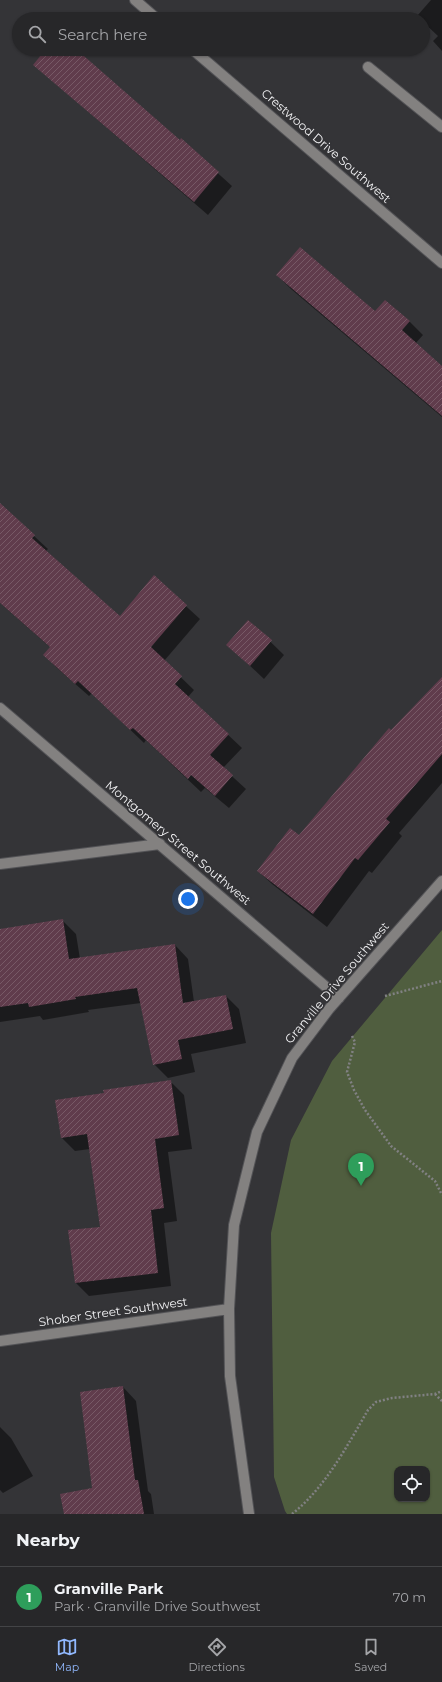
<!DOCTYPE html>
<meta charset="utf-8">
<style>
:root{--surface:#272729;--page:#2f2f31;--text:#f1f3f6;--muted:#a4a5a8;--line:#434446;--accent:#91b8fd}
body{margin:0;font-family:Montserrat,sans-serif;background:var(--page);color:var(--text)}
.controls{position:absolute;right:12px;bottom:12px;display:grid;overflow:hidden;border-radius:8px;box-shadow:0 1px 3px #0004}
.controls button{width:36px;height:36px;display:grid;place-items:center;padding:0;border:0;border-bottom:1px solid var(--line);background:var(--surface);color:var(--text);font:20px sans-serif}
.you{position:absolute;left:188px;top:899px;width:14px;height:14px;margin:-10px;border:3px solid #fff;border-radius:50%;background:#1a73e8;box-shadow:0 0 0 6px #1a73e833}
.badge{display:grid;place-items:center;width:26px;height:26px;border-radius:50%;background:var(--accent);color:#fff;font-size:13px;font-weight:700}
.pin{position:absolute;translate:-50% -33px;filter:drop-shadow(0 1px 2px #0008)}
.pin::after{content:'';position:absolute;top:21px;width:14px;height:12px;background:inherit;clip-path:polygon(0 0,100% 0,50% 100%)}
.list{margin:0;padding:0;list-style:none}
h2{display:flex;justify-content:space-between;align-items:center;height:52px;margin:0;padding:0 16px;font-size:17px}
h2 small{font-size:13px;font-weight:400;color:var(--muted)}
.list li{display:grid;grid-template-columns:26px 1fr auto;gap:12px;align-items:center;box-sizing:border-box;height:60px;padding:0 16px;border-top:1px solid var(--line)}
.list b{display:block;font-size:15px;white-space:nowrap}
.list p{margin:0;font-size:13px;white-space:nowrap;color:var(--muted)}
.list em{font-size:13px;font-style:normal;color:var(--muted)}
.icon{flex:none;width:22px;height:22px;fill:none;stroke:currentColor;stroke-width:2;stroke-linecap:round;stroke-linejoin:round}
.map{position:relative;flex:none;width:442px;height:1514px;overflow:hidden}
.search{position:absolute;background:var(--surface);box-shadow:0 1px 3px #0004;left:12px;right:12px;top:12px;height:44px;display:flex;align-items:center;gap:10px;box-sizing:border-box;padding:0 14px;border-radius:22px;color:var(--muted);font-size:15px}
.sheet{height:112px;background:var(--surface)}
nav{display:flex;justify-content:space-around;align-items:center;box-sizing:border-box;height:56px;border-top:1px solid var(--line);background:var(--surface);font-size:11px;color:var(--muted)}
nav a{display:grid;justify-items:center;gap:2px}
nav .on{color:var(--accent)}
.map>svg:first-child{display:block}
.green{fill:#505e3f;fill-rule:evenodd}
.shadow{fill:#0007}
.building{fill:url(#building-hatch)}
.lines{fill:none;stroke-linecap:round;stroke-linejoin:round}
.minor-casing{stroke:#535356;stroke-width:12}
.path{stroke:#818183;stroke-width:2.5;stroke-dasharray:2 2;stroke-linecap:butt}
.minor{stroke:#838180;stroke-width:10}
.labels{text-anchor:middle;stroke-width:3.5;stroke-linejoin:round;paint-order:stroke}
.street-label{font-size:12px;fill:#f4f4f6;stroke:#343437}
</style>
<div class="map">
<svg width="442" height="1514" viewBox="0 0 442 1514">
<defs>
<pattern id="building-hatch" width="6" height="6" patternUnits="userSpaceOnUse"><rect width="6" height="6" fill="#603c4c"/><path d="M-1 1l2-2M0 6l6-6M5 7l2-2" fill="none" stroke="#775966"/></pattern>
</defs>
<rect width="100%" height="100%" fill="#343437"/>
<!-- green -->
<path class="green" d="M 442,930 L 442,1514 L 287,1514 L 285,1511 L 274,1477 L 271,1233 L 291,1140 L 332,1061 ZM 397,1469 L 427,1469 L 427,1499 L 397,1499 Z"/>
<!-- shadow -->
<path class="shadow" d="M 431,0 L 442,0 L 442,51 L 433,41 L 438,36 L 423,22 L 423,19 L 417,16 Z
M 48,49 L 74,49 L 180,141 L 181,140 L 232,186 L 208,215 L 34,65 Z
M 277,275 L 375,313 L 385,301 L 410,322 L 423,335 L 415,344 L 442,367 L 442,417 L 291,289 Z
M 5,509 L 48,549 L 46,551 L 120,618 L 154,577 L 200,619 L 164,661 L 194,690 L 188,697 L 242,748 L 223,768 L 246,789 L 229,808 L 205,788 L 201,792 L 146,740 L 144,743 L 92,693 L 89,696 L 57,668 L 44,655 L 51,648 L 0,603 L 0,515 Z
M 249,621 L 284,655 L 264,679 L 228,645 Z
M 442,679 L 442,783 L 399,833 L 402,836 L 372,873 L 369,871 L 327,927 L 272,884 L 258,871 L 299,836 L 391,732 Z
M 62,920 L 76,934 L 80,959 L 175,945 L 188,959 L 194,1002 L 226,996 L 239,1009 L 246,1043 L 191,1054 L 195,1072 L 168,1078 L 154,1064 L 141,1003 L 88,1010 L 89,1012 L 43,1020 L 40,1016 L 0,1022 L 0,930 Z
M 170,1081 L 184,1095 L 192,1149 L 168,1152 L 177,1221 L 164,1223 L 171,1286 L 89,1296 L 76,1283 L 101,1227 L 90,1149 L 75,1151 L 62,1138 L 105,1093 Z
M 123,1387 L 136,1401 L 148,1491 L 151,1494 L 154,1514 L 65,1514 L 94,1489 Z
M 0,1427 L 11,1438 L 33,1476 L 3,1493 L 0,1490 Z"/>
<!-- building -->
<path class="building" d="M 46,49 L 76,49 L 180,140 L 181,138 L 219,172 L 194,202 L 33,65 Z
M 300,247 L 375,311 L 385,300 L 410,321 L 402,330 L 442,366 L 442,416 L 276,275 Z
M 0,503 L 35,535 L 32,538 L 120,616 L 154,575 L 187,605 L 151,647 L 182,676 L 175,684 L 229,734 L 210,755 L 233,775 L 215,796 L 191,775 L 188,779 L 133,728 L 130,730 L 78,681 L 75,684 L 43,655 L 50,647 L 0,603 Z
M 248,620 L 272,640 L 250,666 L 226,645 Z
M 442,677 L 442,754 L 386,819 L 390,822 L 358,860 L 355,858 L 313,914 L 257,871 L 290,828 L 299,835 L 389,728 L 391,730 Z
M 63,919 L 69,959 L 175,944 L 183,1003 L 226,995 L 233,1029 L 178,1040 L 182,1059 L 153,1065 L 137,988 L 75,997 L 76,999 L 29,1007 L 28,1003 L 0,1007 L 0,929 Z
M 171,1080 L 179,1135 L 155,1139 L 164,1208 L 151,1210 L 158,1273 L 75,1283 L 68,1230 L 100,1227 L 87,1134 L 61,1138 L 55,1100 L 104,1093 L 103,1090 Z
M 123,1386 L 135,1480 L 138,1480 L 144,1514 L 64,1514 L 60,1494 L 92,1488 L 80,1392 Z"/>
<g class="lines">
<!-- minor casing -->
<g class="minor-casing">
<path id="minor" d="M 135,0 L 157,19
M 192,49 L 442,263
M 368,67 L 442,127
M 0,708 L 339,998
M 0,864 L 160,844
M 0,1341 L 229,1309
M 249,1514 L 230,1376 L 229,1309 L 234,1225 L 257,1132 L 292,1058 L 329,1009 L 442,881"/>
</g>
<!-- path -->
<path class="path" d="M 385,996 L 442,981
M 352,1036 L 355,1042 L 347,1072 L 354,1090 L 365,1110 L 391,1146 L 435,1181 L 442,1195
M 435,1394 L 442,1401
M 292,1514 C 325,1488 347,1446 368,1410 L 376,1402 L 392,1398 L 435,1394 L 442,1391"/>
<!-- minor -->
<use href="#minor" class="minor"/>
</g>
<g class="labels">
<!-- street labels -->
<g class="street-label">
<text transform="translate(326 146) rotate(41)" y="4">Crestwood Drive Southwest</text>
<text transform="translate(178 843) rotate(40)" y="4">Montgomery Street Southwest</text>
<text transform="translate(337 983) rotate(-50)" y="4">Granville Drive Southwest</text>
<text transform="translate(113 1312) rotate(-8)" y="4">Shober Street Southwest</text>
</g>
</g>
</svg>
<div class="controls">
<button><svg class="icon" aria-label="locate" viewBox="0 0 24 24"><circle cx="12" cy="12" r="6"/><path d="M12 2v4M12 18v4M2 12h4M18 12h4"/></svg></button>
</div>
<div class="you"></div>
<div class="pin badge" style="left:361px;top:1186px;background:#2e9e5b">1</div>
<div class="search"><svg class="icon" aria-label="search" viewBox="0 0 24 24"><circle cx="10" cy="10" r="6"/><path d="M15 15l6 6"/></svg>Search here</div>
</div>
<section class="sheet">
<h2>Nearby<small></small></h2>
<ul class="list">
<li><span class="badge" style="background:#2e9e5b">1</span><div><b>Granville Park</b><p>Park · Granville Drive Southwest</p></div><em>70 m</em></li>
</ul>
</section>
<nav>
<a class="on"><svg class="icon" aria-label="map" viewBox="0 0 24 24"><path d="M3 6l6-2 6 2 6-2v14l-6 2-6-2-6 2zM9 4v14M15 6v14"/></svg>Map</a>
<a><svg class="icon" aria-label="directions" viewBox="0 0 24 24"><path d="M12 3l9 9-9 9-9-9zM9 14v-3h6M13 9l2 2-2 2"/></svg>Directions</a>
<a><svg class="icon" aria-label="saved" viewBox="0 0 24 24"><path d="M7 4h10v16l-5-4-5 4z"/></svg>Saved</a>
</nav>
